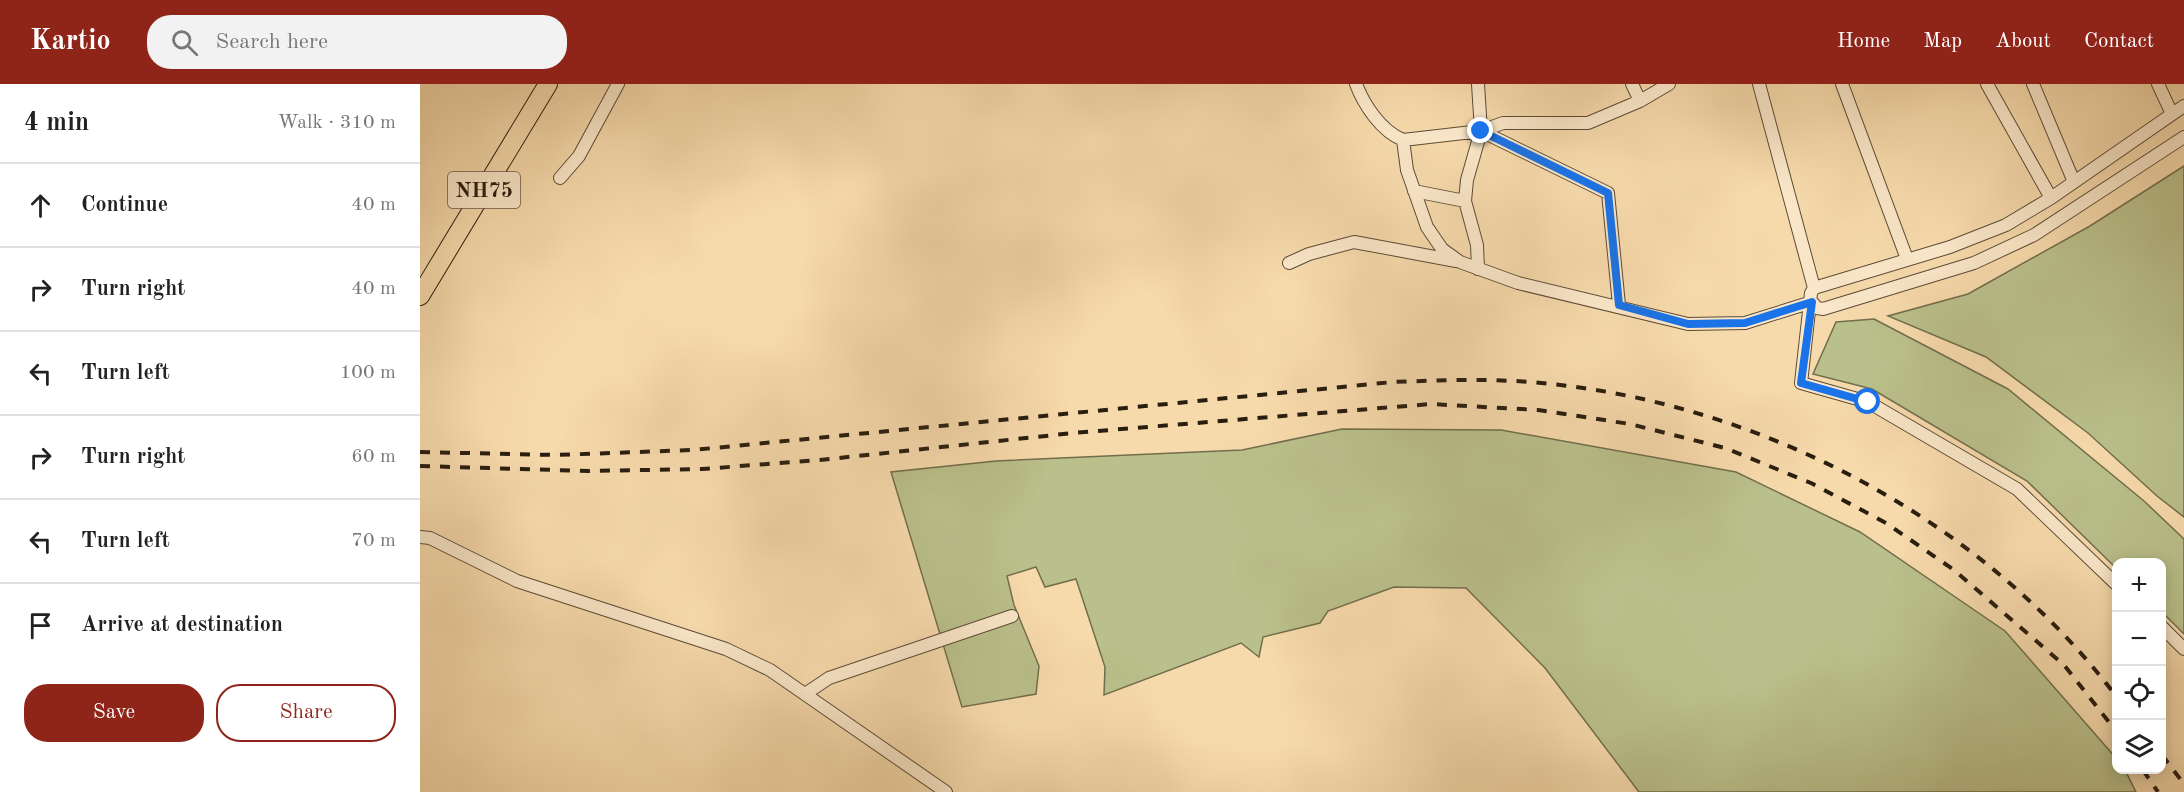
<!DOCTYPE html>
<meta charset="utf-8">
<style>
:root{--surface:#fff;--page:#f2f2f2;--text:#222;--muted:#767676;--line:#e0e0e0;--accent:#8f2418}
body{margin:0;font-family:"Old Standard TT",serif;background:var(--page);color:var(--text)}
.controls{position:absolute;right:18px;bottom:18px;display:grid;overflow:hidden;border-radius:12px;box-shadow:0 3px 15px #0003}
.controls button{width:54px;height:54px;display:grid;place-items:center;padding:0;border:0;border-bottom:2px solid var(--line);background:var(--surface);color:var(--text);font:30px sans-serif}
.stop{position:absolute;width:18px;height:18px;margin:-14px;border:4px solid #1a73e8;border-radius:50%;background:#fff}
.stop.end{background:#1a73e8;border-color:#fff;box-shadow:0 2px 6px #0008}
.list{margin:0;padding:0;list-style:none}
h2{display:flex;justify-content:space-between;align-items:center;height:78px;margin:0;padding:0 24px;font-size:26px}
h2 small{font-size:20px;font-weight:400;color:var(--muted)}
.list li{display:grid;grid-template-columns:39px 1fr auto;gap:18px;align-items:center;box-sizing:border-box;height:84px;padding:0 24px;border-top:2px solid var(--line)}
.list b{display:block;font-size:22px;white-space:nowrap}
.list em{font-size:20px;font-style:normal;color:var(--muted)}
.actions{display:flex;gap:12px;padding:18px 24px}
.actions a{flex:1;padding:14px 0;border:2px solid var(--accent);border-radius:24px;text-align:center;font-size:21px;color:var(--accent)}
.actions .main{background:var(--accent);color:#fff}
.icon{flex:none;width:33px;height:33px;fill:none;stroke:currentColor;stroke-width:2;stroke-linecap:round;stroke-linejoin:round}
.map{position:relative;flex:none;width:1764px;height:708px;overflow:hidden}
header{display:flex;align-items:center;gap:36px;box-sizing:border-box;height:84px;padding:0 30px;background:var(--accent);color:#fff}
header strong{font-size:28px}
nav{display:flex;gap:33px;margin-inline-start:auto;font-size:21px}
.search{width:420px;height:54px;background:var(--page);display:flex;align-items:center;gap:15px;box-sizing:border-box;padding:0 21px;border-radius:24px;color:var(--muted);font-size:22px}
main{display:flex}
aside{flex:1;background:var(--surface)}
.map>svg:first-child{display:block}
.green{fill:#bac08b;stroke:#726e4d;stroke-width:1.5}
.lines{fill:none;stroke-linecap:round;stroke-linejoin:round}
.minor-casing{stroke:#5c4c36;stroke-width:14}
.highway-casing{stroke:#291d0f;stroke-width:20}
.minor{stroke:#fae7c9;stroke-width:12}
.highway{stroke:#f7daac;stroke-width:18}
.rail{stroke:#291d0f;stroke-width:4;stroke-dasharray:10 10;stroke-linecap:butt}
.route{stroke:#1a73e8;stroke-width:8}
.labels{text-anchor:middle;stroke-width:5;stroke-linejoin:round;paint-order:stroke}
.shield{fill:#fae7c9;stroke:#685a47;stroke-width:1.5}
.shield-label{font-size:21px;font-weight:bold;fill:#291d0f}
</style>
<header>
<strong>Kartio</strong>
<div class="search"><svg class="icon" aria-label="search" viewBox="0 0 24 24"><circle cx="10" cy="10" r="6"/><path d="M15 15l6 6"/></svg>Search here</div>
<nav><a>Home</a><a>Map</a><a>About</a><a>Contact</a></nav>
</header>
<main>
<aside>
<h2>4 min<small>Walk · 310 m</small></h2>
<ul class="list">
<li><svg class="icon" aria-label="ahead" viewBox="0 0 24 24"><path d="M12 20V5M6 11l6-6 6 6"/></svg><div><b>Continue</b></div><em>40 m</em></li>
<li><svg class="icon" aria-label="right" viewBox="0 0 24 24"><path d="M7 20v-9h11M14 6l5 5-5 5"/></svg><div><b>Turn right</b></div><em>40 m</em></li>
<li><svg class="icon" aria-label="left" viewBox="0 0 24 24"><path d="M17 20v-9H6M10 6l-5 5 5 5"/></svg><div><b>Turn left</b></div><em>100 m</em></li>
<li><svg class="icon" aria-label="right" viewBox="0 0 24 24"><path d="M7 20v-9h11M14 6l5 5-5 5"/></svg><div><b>Turn right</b></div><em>60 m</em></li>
<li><svg class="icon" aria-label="left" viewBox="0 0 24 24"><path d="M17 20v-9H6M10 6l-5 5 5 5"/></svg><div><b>Turn left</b></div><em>70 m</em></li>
<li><svg class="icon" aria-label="arrive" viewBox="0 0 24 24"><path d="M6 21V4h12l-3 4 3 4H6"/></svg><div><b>Arrive at destination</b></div></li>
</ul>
<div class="actions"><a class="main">Save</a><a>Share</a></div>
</aside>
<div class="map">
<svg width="1764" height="708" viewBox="0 0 1764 708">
<rect width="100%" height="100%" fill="#f7daac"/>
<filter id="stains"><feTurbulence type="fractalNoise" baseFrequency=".00333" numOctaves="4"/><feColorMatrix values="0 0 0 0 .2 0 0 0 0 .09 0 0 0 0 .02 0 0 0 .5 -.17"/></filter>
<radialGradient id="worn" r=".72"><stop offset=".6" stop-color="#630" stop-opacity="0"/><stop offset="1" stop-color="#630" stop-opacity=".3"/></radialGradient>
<!-- green -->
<path class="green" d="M 1764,82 L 1764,433 L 1737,412 L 1668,349 L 1566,273 L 1468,232 L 1548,210 L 1670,142 Z
M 1454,235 L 1588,305 L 1724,417 L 1764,455 L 1764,550 L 1742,528 L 1742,478 L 1696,478 L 1696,484 L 1607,397 L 1452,305 L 1393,290 L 1416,238 Z
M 922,345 L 1081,346 L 1316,388 L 1440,448 L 1585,547 L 1696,674 L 1696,686 L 1705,686 L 1716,708 L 1219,708 L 1125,584 L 1046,504 L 974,503 L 908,527 L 900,539 L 843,553 L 839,573 L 821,559 L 684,611 L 685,583 L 656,495 L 625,503 L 616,483 L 587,492 L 594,521 L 619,582 L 616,610 L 542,623 L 471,388 L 576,377 L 822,366 Z"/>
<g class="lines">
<!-- minor casing -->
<g class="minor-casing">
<path id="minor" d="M 936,0 C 944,21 961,47 983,56 L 1061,47 L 1083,39 L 1168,39 L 1220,17 L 1249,0
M 1058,0 L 1061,47 L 1047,96 L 1045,117 L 1057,161 L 1058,185
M 1212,0 L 1220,17
M 1339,0 L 1394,204
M 1422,0 L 1487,175
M 1567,0 L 1631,114
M 1613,0 L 1654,98
M 1738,0 L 1752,30
M 1061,47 L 1188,109 L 1199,221
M 983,56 L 987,86 L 1007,143 L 1022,165 L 1040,178 L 1098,199 L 1268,240 L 1325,239 L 1392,218
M 140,94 L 159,72 L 198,0
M 994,107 L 1045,117
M 869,179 L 889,170 L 934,158 L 1036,177
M 1392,218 L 1397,224 L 1403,225 L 1554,179 L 1614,151 L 1764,53
M 0,453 L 10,454 L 97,497 L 306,565 L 350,586 L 526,708
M 1696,500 L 1597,405 L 1448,318 L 1381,299 L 1391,209 L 1394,204 L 1530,163 L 1586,141 L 1631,114 L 1764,22
M 1742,543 L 1764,565
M 385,610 L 409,594 L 592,532"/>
</g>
<!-- highway casing -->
<g class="highway-casing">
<path id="highway" d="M 0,212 L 128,0"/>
</g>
<!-- minor -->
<use href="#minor" class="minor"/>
<!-- highway -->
<use href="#highway" class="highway"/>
<!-- rail -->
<path class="rail" d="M 0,368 L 136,371 L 273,366 L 973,298 C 1026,296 1079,294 1132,300 C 1348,323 1564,438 1696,612
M 0,382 L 168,387 L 282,385 L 400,376 L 653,349 L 1011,320 L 1118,326 L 1210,340 L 1305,364 L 1391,399 L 1466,439 L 1534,486 L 1644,581 L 1696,647
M 1742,671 L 1764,700
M 1723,686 L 1738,708"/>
</g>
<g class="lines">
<!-- route -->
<path class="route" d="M 1061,47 L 1188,109 L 1199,221 L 1268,240 L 1325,239 L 1392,218 L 1381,299 L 1448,318"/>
</g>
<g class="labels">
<!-- shield labels -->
<rect class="shield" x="28" y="88" width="72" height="36" rx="4.5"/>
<g class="shield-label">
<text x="64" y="113">NH75</text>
</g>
</g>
<rect width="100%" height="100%" filter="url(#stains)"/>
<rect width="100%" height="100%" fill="url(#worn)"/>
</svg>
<div class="controls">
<button>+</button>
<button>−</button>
<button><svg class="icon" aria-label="locate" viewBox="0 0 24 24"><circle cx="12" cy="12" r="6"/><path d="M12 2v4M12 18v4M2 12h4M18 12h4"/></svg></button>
<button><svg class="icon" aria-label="layers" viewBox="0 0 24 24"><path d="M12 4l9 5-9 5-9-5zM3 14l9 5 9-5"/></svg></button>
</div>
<div class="stop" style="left:1448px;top:318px"></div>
<div class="stop end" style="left:1061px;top:47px"></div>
</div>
</main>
